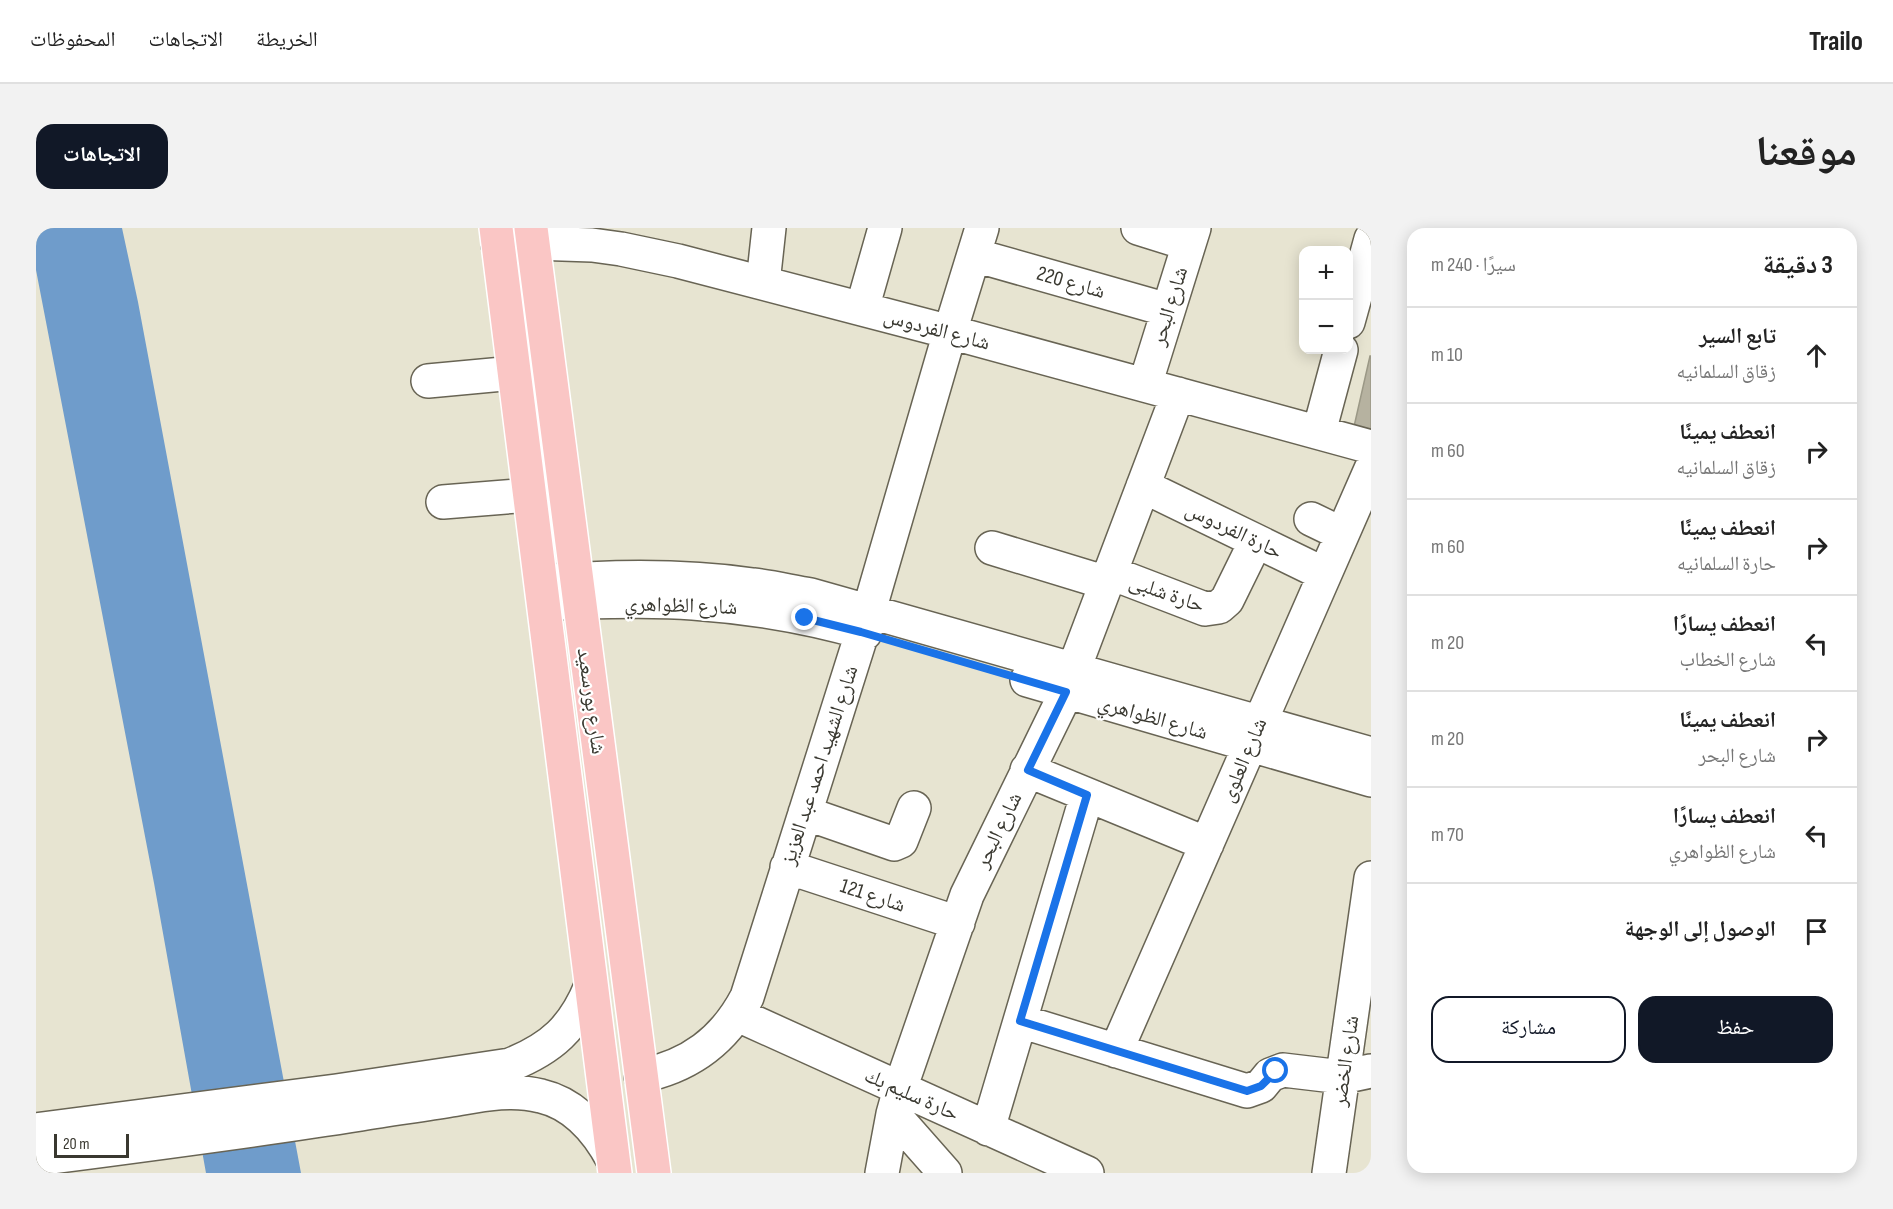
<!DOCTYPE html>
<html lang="ar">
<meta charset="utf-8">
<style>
:root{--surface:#fff;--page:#f2f2f2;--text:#222;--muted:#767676;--line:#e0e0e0;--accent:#111827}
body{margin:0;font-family:"Sofia Sans Condensed","Noto Naskh Arabic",sans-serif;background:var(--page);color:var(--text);direction:rtl}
.controls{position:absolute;right:18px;top:18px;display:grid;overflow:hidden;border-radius:12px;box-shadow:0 3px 15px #0003}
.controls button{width:54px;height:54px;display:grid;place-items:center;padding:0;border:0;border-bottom:2px solid var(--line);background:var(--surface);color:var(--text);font:30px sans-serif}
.scale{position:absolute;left:18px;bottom:15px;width:75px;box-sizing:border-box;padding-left:6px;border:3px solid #393830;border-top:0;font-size:16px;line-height:21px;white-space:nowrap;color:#393830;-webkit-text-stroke:4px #fff;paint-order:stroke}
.stop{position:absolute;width:18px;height:18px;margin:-14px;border:4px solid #1a73e8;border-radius:50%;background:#fff}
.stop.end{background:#1a73e8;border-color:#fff;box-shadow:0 2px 6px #0008}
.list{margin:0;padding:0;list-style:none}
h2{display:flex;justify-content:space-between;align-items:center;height:78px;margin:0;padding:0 24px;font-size:26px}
h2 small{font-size:20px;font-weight:400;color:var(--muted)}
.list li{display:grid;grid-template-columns:39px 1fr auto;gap:18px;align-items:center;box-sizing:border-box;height:96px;padding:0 24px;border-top:2px solid var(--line)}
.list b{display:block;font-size:22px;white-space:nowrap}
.list p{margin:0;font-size:20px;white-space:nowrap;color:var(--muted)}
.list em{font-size:20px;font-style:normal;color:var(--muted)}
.actions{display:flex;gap:12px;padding:18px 24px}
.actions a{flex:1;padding:14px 0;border:2px solid var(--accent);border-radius:18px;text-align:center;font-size:21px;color:var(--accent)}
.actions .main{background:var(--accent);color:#fff}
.icon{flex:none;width:33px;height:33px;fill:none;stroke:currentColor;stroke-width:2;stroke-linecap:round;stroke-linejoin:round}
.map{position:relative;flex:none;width:1335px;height:945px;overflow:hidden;direction:ltr;border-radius:18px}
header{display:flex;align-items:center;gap:36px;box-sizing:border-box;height:84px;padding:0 30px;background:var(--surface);border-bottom:2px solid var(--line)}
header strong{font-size:28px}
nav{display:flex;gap:33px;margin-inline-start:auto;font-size:21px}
.intro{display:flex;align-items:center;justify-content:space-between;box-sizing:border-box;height:144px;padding:0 36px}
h1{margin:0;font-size:42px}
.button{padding:15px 27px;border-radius:18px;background:var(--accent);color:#fff;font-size:21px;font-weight:700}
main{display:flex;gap:36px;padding:0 36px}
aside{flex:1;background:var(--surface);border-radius:18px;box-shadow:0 3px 15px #0003}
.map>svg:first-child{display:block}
.water{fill:#6f9ccb}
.building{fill:#b6b2a0;stroke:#9b9886;stroke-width:1.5}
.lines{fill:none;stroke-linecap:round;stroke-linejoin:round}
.minor-casing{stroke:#686454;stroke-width:36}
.major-casing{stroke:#fff;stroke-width:36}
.minor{stroke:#fff;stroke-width:33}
.major{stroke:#fac6c5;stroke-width:33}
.route{stroke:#1a73e8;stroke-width:8}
.labels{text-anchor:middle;stroke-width:4.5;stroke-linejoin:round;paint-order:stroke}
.street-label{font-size:21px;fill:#393830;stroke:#fff}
</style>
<header>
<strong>Trailo</strong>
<nav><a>الخريطة</a><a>الاتجاهات</a><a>المحفوظات</a></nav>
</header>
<div class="intro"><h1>موقعنا</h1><a class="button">الاتجاهات</a></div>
<main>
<aside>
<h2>3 دقيقة<small>سيرًا · 240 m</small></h2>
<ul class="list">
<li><svg class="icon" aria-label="ahead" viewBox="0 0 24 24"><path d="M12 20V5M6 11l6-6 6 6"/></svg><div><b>تابع السير</b><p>زقاق السلمانيه</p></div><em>10 m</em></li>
<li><svg class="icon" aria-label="right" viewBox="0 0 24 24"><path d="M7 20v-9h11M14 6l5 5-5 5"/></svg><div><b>انعطف يمينًا</b><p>زقاق السلمانيه</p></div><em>60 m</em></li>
<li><svg class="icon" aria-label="right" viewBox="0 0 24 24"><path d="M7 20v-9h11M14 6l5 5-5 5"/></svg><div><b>انعطف يمينًا</b><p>حارة السلمانيه</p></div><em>60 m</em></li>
<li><svg class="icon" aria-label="left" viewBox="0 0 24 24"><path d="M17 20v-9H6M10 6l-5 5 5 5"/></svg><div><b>انعطف يسارًا</b><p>شارع الخطاب</p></div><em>20 m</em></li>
<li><svg class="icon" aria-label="right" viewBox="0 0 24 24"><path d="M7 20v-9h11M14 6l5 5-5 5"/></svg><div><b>انعطف يمينًا</b><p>شارع البحر</p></div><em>20 m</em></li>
<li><svg class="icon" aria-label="left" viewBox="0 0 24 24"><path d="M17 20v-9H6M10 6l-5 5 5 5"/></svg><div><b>انعطف يسارًا</b><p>شارع الظواهري</p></div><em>70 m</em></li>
<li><svg class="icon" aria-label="arrive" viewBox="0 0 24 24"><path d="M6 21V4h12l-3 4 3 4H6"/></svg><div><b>الوصول إلى الوجهة</b></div></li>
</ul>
<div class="actions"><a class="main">حفظ</a><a>مشاركة</a></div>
</aside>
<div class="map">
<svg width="1335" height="945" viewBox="0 0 1335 945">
<rect width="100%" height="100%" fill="#e7e4d1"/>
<!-- water -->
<path class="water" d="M 0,0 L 86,0 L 102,74 L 265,945 L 170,945 L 118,655 L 0,42 Z"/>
<!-- building -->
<path class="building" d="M 1334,128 L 1335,128 L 1335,207 L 1317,203 Z"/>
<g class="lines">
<!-- minor casing -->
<g class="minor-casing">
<path id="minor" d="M 1102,0 L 1153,16
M 462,17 L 497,15 L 556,17 L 585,21 L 642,33 L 914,104 L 1335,219
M 938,27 L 1132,82
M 727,55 L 733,0
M 826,81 L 849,0
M 1312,94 L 1335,11
M 392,153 L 478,145
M 1109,157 L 1158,0
M 1283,204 L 1305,122
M 1107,258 L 1288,346
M 407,274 L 494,267
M 1275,291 L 1306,306
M 956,320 L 1071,355
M 1075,345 L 1169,381 L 1183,379 L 1191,372 L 1220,313
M 505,354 C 575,348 647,347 717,357 C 736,359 756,364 775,367 L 1335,526
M 515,375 C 562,374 610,371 657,375 C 715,379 773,389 829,405
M 991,452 L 1335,552
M 991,542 L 1171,616
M 769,585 L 858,616 L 865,613 L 878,580
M 751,639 L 922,695
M 702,787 L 1051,945
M 984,793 L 1211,863 L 1225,858 L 1234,847 L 1247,842 L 1306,849 L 1335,843
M 1080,823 L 1335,241
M 605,848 C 654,838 688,813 711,769 L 833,383 L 914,104 L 946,0
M 857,886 L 909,945
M 952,901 L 1051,567
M 0,902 L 300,863 L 474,837 C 516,820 538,800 555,758
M 0,931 C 108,917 217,903 325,886 C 355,881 385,877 415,872 C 444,867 475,860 505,868 C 539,876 561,902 577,932
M 846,945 L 857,886 L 864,861 L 931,667 L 1025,475 L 1142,166
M 1293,945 L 1335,650"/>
</g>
<!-- major casing -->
<g class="major-casing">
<path id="major" d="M 460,0 L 579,945
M 495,0 L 618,945"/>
</g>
<!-- minor -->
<use href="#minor" class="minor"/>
<!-- major -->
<use href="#major" class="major"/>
</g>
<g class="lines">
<!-- route -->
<path class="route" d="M 769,390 L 825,404 L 1030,464 L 992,542 L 1051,567 L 984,793 L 1211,863 L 1225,858 L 1240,843"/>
</g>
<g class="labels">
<!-- street labels -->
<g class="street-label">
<text transform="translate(1035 54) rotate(16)" y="7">شارع 220</text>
<text transform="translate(1133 78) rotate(-73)" y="7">شارع البحر</text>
<text transform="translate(901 101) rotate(15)" y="7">شارع الفردوس</text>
<text transform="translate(1198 302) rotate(26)" y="7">حارة الفردوس</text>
<text transform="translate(1131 365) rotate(19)" y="7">حارة شلبى</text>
<text transform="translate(645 377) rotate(2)" y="7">شارع الظواهري</text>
<text transform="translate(556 473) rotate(82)" y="7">شارع بورسعيد</text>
<text transform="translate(1117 489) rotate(16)" y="7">شارع الظواهري</text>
<text transform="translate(1207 532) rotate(-67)" y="7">شارع العلوى</text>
<text transform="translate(783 537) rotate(-72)" y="7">شارع الشهيد احمد عبد العزيز</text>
<text transform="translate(962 602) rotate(-64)" y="7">شارع البحر</text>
<text transform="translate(837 667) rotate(18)" y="7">شارع 121</text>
<text transform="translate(1309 833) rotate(-82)" y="7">شارع الخضر</text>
<text transform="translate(876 866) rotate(24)" y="7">حارة سليم بك</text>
</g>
</g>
</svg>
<div class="controls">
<button>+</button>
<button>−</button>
</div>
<div class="scale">20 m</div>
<div class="stop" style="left:1240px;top:843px"></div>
<div class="stop end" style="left:769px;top:390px"></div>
</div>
</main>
